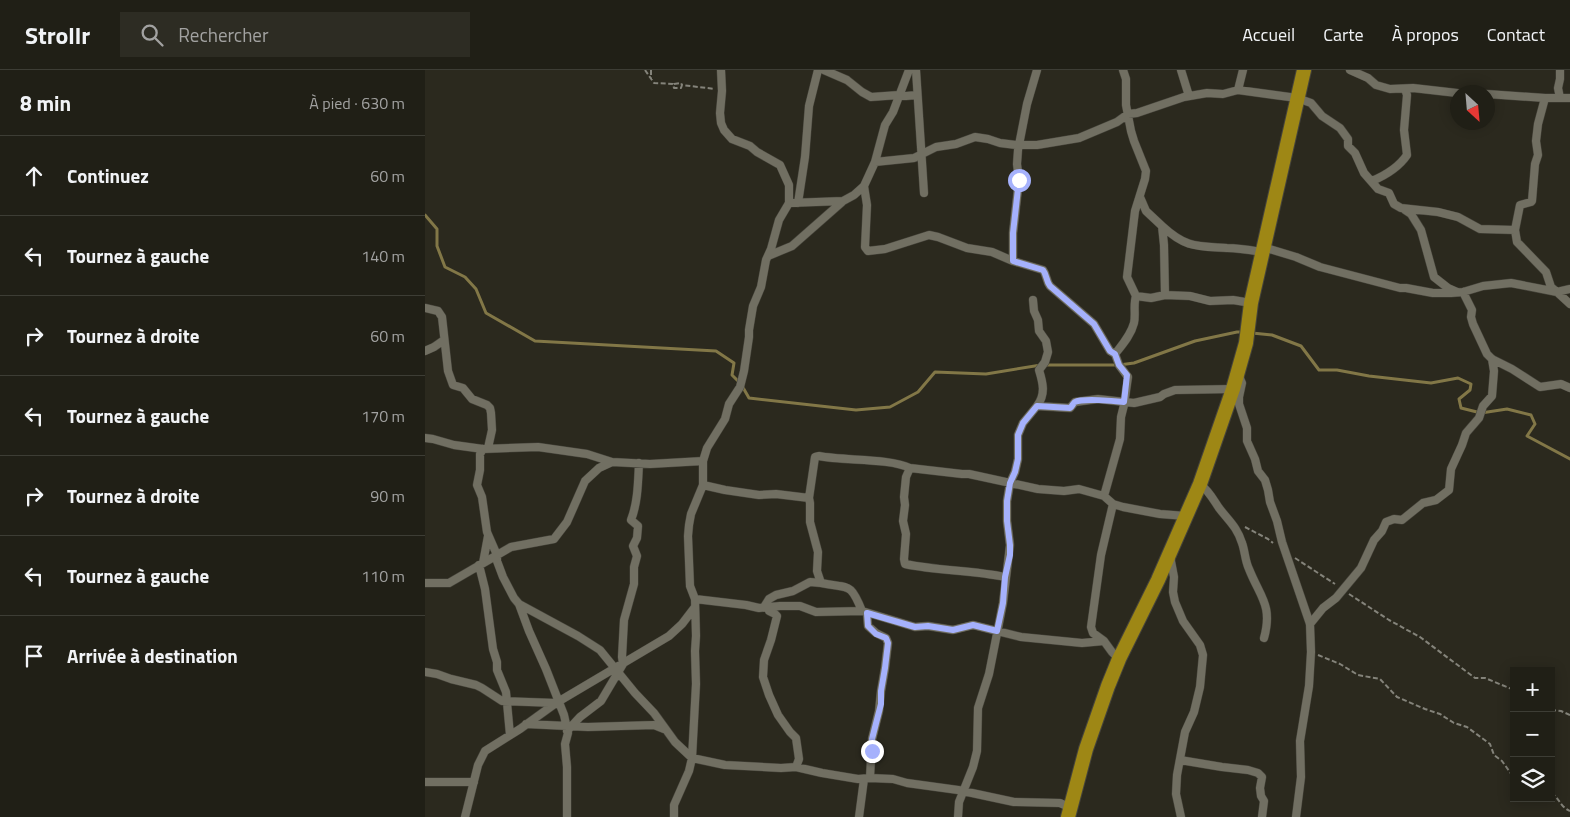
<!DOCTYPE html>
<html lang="fr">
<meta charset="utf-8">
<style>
:root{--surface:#201f16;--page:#2d2c23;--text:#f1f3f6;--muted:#a2a2a1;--line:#3d3d35}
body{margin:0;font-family:"Titillium Web",sans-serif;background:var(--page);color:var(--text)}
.controls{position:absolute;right:15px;bottom:15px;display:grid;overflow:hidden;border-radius:0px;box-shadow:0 2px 12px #0003}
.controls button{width:45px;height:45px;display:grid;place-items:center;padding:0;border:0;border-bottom:1px solid var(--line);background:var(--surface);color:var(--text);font:25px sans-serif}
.compass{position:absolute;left:1025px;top:15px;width:45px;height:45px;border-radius:50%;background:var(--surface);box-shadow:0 2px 12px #0003;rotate:154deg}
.stop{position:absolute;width:15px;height:15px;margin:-11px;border:4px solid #a5b1fc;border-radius:50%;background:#fff}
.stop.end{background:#a5b1fc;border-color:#fff;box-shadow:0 1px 5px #0008}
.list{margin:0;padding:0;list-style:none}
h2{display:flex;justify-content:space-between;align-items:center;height:65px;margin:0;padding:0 20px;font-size:21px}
h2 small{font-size:16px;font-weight:400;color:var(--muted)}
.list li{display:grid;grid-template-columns:32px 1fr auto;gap:15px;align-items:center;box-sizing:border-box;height:80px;padding:0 20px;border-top:1px solid var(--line)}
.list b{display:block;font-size:19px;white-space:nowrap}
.list em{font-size:16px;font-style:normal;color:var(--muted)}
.icon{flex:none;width:28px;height:28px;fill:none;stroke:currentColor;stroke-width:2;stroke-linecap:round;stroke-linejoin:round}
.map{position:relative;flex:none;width:1145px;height:747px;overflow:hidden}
header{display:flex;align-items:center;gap:30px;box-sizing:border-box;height:70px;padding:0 25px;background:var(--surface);border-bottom:1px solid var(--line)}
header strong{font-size:24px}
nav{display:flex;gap:28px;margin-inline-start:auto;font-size:18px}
.search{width:350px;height:45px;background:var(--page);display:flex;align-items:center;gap:12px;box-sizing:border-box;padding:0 18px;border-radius:0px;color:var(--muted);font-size:19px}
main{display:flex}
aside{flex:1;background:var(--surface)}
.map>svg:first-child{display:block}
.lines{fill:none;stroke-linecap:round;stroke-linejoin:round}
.stream{stroke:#827747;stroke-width:3}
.street-casing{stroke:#46443b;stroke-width:9}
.highway-casing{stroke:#46443b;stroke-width:16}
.path{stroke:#84837a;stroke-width:2;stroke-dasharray:5 2.5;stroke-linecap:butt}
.street{stroke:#716f62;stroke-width:8}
.highway{stroke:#9e8715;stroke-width:14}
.route{stroke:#a5b1fc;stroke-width:6}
</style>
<header>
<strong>Strollr</strong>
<div class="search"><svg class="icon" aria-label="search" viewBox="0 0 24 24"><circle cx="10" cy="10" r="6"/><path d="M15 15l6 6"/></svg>Rechercher</div>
<nav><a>Accueil</a><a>Carte</a><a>À propos</a><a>Contact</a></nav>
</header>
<main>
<aside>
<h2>8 min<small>À pied · 630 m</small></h2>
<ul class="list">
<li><svg class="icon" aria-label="ahead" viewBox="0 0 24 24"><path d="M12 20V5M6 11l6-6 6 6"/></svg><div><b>Continuez</b></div><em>60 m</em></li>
<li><svg class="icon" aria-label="left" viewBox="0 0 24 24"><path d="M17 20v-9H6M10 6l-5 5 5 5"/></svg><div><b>Tournez à gauche</b></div><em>140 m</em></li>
<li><svg class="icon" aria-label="right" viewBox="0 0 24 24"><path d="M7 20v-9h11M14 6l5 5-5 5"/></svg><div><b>Tournez à droite</b></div><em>60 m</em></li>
<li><svg class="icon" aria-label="left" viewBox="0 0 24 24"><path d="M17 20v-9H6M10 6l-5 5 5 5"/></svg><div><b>Tournez à gauche</b></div><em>170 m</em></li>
<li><svg class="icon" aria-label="right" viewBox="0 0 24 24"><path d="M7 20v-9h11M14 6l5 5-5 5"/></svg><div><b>Tournez à droite</b></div><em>90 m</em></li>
<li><svg class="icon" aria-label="left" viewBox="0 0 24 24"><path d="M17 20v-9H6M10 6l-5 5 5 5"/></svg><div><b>Tournez à gauche</b></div><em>110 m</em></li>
<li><svg class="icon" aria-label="arrive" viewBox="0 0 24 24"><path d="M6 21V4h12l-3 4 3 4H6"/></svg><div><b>Arrivée à destination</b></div></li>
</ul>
</aside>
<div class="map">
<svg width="1145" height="747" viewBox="0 0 1145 747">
<rect width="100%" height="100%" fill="#2b291e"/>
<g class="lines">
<!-- stream -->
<path class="stream" d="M 0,145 L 12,159 L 12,176 L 20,197 L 40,207 L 51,219 L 61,243 L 110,271 L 291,281 L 309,293 L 307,305 L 316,314 L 324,328 L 431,340 L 465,337 L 493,322 L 510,302 L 561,304 L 616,295 L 694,295 L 709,293 L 770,271 L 812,262 L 818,262
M 827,263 L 847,265 L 876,276 L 894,300 L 912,300 L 944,306 L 1006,313 L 1033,308 L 1046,314 L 1045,320 L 1034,329 L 1036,338 L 1056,343 L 1082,339 L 1106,345 L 1110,354 L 1102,366 L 1145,389"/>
<!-- street casing -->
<g class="street-casing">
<path id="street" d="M 296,0 L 297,21 L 295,43 L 296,53 L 299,60 L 307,69 L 325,76 L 332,82 L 355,95 L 364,115 L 364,133 L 418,131 L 429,125 L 439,116 L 450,92 L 460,55 L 468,42 L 484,0
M 399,0 L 422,10 L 437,22 L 446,27 L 474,25 L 481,26 L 492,25
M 491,0 L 499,123
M 612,0 L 602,34 L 593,80 L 592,94 L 594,110 L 588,163 L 588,191 L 618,200 C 622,205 621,211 625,216 L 669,254 L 685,281 L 690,284
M 698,0 L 701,9 L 701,35 L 706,61 L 709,71 L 721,101 L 720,109 L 710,141 L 702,207 L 711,226 L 726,228 L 740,225 L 765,226 L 785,231 L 808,230 L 826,233
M 756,0 L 764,26
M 818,0 L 813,20 L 872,28 L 886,33 L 897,46 L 915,58 L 923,69 L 923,76 L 930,83 L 939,103 L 953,119 L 964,123 L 969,134 L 976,138 L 1013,142 L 1033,147 L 1055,159 L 1090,160 L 1092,172 L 1121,202 L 1126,217 L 1132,222 L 1145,219
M 925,0 L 943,8 L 951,15 L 965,19 L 988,18 L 1032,23
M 1062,24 L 1120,28 L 1145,28
M 1135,28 L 1133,18 L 1135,9 L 1135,0
M 450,92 L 489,88 L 511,77 L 531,74 L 550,67 L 563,69 L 575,73 L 591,75 L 612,75 L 654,68 L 692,52 L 703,44 L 712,43 L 759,27 L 782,23 L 798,24 L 813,20
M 947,111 C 961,105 974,97 982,85 L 979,60 L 982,25 L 980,19
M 439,116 L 442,135 L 440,177 L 443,181 L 460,179 L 504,165 L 513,167 L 542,178 L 567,182 L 588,191
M 715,127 L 721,141 L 737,156 L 739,175 L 740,225
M 373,133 L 380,87 L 384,36 L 393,0
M 980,140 L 986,144 L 996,160 L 1009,207 L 1023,218 L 1032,222
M 737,156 C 761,178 771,176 802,178 C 814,178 825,180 837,182
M 1090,160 L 1095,135 L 1106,132 L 1107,131 L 1110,94 L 1113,85 L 1111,71 L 1113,54 L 1120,28
M 838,177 L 871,187 L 895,197 L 975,218 L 981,218 L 1008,223 L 1026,223 L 1038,222 L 1058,216 L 1086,213 L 1132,222 L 1145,234
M 343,186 L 367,176 L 417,132
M 1038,222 L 1047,240 L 1046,247 L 1048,254 L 1062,284 L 1067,289 L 1087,299 L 1115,317 L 1136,314 L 1145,318
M 608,230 L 609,241 L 613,250 L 614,261 L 621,271 L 623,282 L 620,292 L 614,300 C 618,313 621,324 612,336
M 0,238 L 13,241 L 17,247 L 23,301 L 28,315 L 38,318 L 47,329 L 62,335 L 65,338 L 66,343 L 67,360 L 63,378
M 0,281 L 9,277 L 19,270
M 813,304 L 817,313 L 814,327 L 814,334 L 822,358 L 822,371 L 830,389 L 833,401 L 840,410 L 843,420 L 845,432 L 852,451 L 857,472 L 885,554 L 886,582 L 884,616 L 875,671 L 876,707 L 871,747
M 0,368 L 8,369 L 29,375 L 58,379 L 113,377 L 162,384 L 187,392
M 58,379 L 55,384 L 55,400 L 52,415 L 57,427 L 62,462 L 72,485 L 72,491 L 78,507 L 89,528 L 94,534 L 153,566 L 175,580 L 210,623 L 229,643 L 250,672 L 267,688 L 300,695 L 356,698 L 371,697 L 397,703 L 433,709 L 445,708 L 468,709 L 482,713 L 533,720 L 589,732 L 635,733 L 646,738
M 485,398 L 481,407 L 479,427 L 480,435 L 478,451 L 481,464 L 479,489 L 480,494 C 513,501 547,500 580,507
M 775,414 C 784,421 788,429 794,438 C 804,451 812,457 817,473 C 820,481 820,491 824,499 C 835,527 848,535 839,568
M 278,415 L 300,420 L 334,425 L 351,424 L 384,428
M 679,426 L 695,369 L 696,347 L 699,335 L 703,307 L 694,295 L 690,284 C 697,275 706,265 709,253 C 711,244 708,235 711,226
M 745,486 L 749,507 L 748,522 L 750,532 L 758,551 L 775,575 L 778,585 L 775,617 L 769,642 L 760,662 L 752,705 L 751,724 L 756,747
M 58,493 L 63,466
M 54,495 L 60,519 L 68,579 L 72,592 L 72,600 L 81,622 L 85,665
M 0,513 L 24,513 L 86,477 L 129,469 L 142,452 L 160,411 L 174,398 L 187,392 L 225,394 L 278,391
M 270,529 L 321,535 L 334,538 L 355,536 L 375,536 L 391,542 L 437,541
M 94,534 L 104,561 L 121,599 L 139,645 L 143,663 L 140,674 L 142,697 L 142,747
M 339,537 L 344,529 L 351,525 L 368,521 L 385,512 L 396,513
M 343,537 L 344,541 L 350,544 L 352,546 L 346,570 L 339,590 L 338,607 L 344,625 L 353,645 L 365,662 L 371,668 L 374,689 L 371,697
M 442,543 L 443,556 L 451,563 L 461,568 L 463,573 L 460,598 L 456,621 L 454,641 L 447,669 L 445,708
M 885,554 L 898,538 L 911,528 L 936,498 L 949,470 L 957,461 L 961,452 L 969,449 L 977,450 L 998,433 L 1011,430 L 1024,420 L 1026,399 L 1037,375 L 1041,363 L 1054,348 L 1058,336 L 1067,326 L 1069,301 L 1067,289
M 679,571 L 668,563 L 666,557 L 676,485 L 688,434
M 694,589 L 687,582 L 679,571 L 657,573 L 596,567 L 548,555 L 528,560 L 503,556 L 490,557 L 437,541 C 425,511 424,519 396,513 L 392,501 L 393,482 L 385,452 L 385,433 L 384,428 L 390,387 L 394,386 C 419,391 464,388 485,398 L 537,404 L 544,404 L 613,419 L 639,421 L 654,419 L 679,426 L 688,434 L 698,437 L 735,444 L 761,446
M 0,602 L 12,604 L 26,609 L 51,615 L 57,618 L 77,631 L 131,633
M 101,654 L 163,657 L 229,655 L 239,659
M 142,661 L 155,647 L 176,631 L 198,594 L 197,587 L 199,550 L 209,514 L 209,497 L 212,486 L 208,476 L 212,468 L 213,456 L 206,450 C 213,432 213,412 214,393
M 755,690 L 797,697 L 823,700 L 833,703 L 837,707 L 835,718 L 836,726 L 839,731 L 837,747
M 0,712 L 49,712
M 40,747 L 53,695 L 60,681 L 95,659 L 131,633 L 244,566 L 257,554 L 270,537
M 249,747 L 249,735 L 264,701 L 267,688 L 271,614 L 270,581 L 271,566 L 270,529 L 265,516 L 263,466 L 264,455 L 266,444 L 278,415 L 278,391 L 282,378 L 300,349 L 304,334 L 315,317 L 319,301 L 324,267 L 324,260 L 328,236 L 336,217 L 341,190 L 346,179 L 354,150 L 364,133
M 434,747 L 439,709
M 533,747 L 534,732 L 548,697 L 552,681 L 553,638 L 564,604 L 578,533 L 585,475 L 582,451 L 582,431 L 585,413 L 590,402 L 593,389 L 593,365 L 598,353 L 612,336 L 645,338 L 650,332 L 673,329 L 709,333 L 735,327 L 739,324 L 750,320 L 808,319"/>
</g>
<!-- highway casing -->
<g class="highway-casing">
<path id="highway" d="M 643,747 L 661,679 L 683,616 L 694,589 L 733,510 L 775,414 L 808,319 L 821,273 L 826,233 L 879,0"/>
</g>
<!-- path -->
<path class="path" d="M 220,0 L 229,13 L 248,14 L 249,18 L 256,18 L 257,15 L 290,19
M 226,0 L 226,9
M 249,14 L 256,13 L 257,15
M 820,457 L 843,469 L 848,473
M 870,488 L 910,514
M 924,524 L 964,550 L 995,567 L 1050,608 L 1060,608 L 1089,620
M 893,585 L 915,594 L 933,605 L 955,609 L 972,627 L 1000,639 L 1015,644 L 1029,653 L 1042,657 L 1065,674 L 1069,685 L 1077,691 L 1087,705 L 1089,705
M 1126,640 L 1136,641 L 1145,645
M 1126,723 C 1135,728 1134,736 1145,741"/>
<!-- street -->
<use href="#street" class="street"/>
<!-- highway -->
<use href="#highway" class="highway"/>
</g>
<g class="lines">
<!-- route -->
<path class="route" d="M 447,681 L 447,669 L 456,634 L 456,621 L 460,598 L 463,573 L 461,568 L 451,564 L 443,556 L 442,543 L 490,557 L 503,556 L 528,560 L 548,555 L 572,561 L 578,533 L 580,507 L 585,485 L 585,475 L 582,451 L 582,431 L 585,413 L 590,402 L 593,389 L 593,365 L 598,353 L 612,336 L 645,338 C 646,338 649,332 650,332 C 657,328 690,331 699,332 L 702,305 L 694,295 L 690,284 L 685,281 L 669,254 L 625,216 C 621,211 622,205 618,200 L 588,191 L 588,163 L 594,110"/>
</g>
</svg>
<div class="controls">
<button>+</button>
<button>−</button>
<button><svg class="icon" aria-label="layers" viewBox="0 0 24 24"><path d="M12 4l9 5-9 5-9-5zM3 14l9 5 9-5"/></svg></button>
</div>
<svg class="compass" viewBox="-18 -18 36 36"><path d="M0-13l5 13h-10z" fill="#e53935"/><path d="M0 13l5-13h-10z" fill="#a2a2a1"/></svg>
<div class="stop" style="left:594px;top:110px"></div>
<div class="stop end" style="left:447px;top:681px"></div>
</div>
</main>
